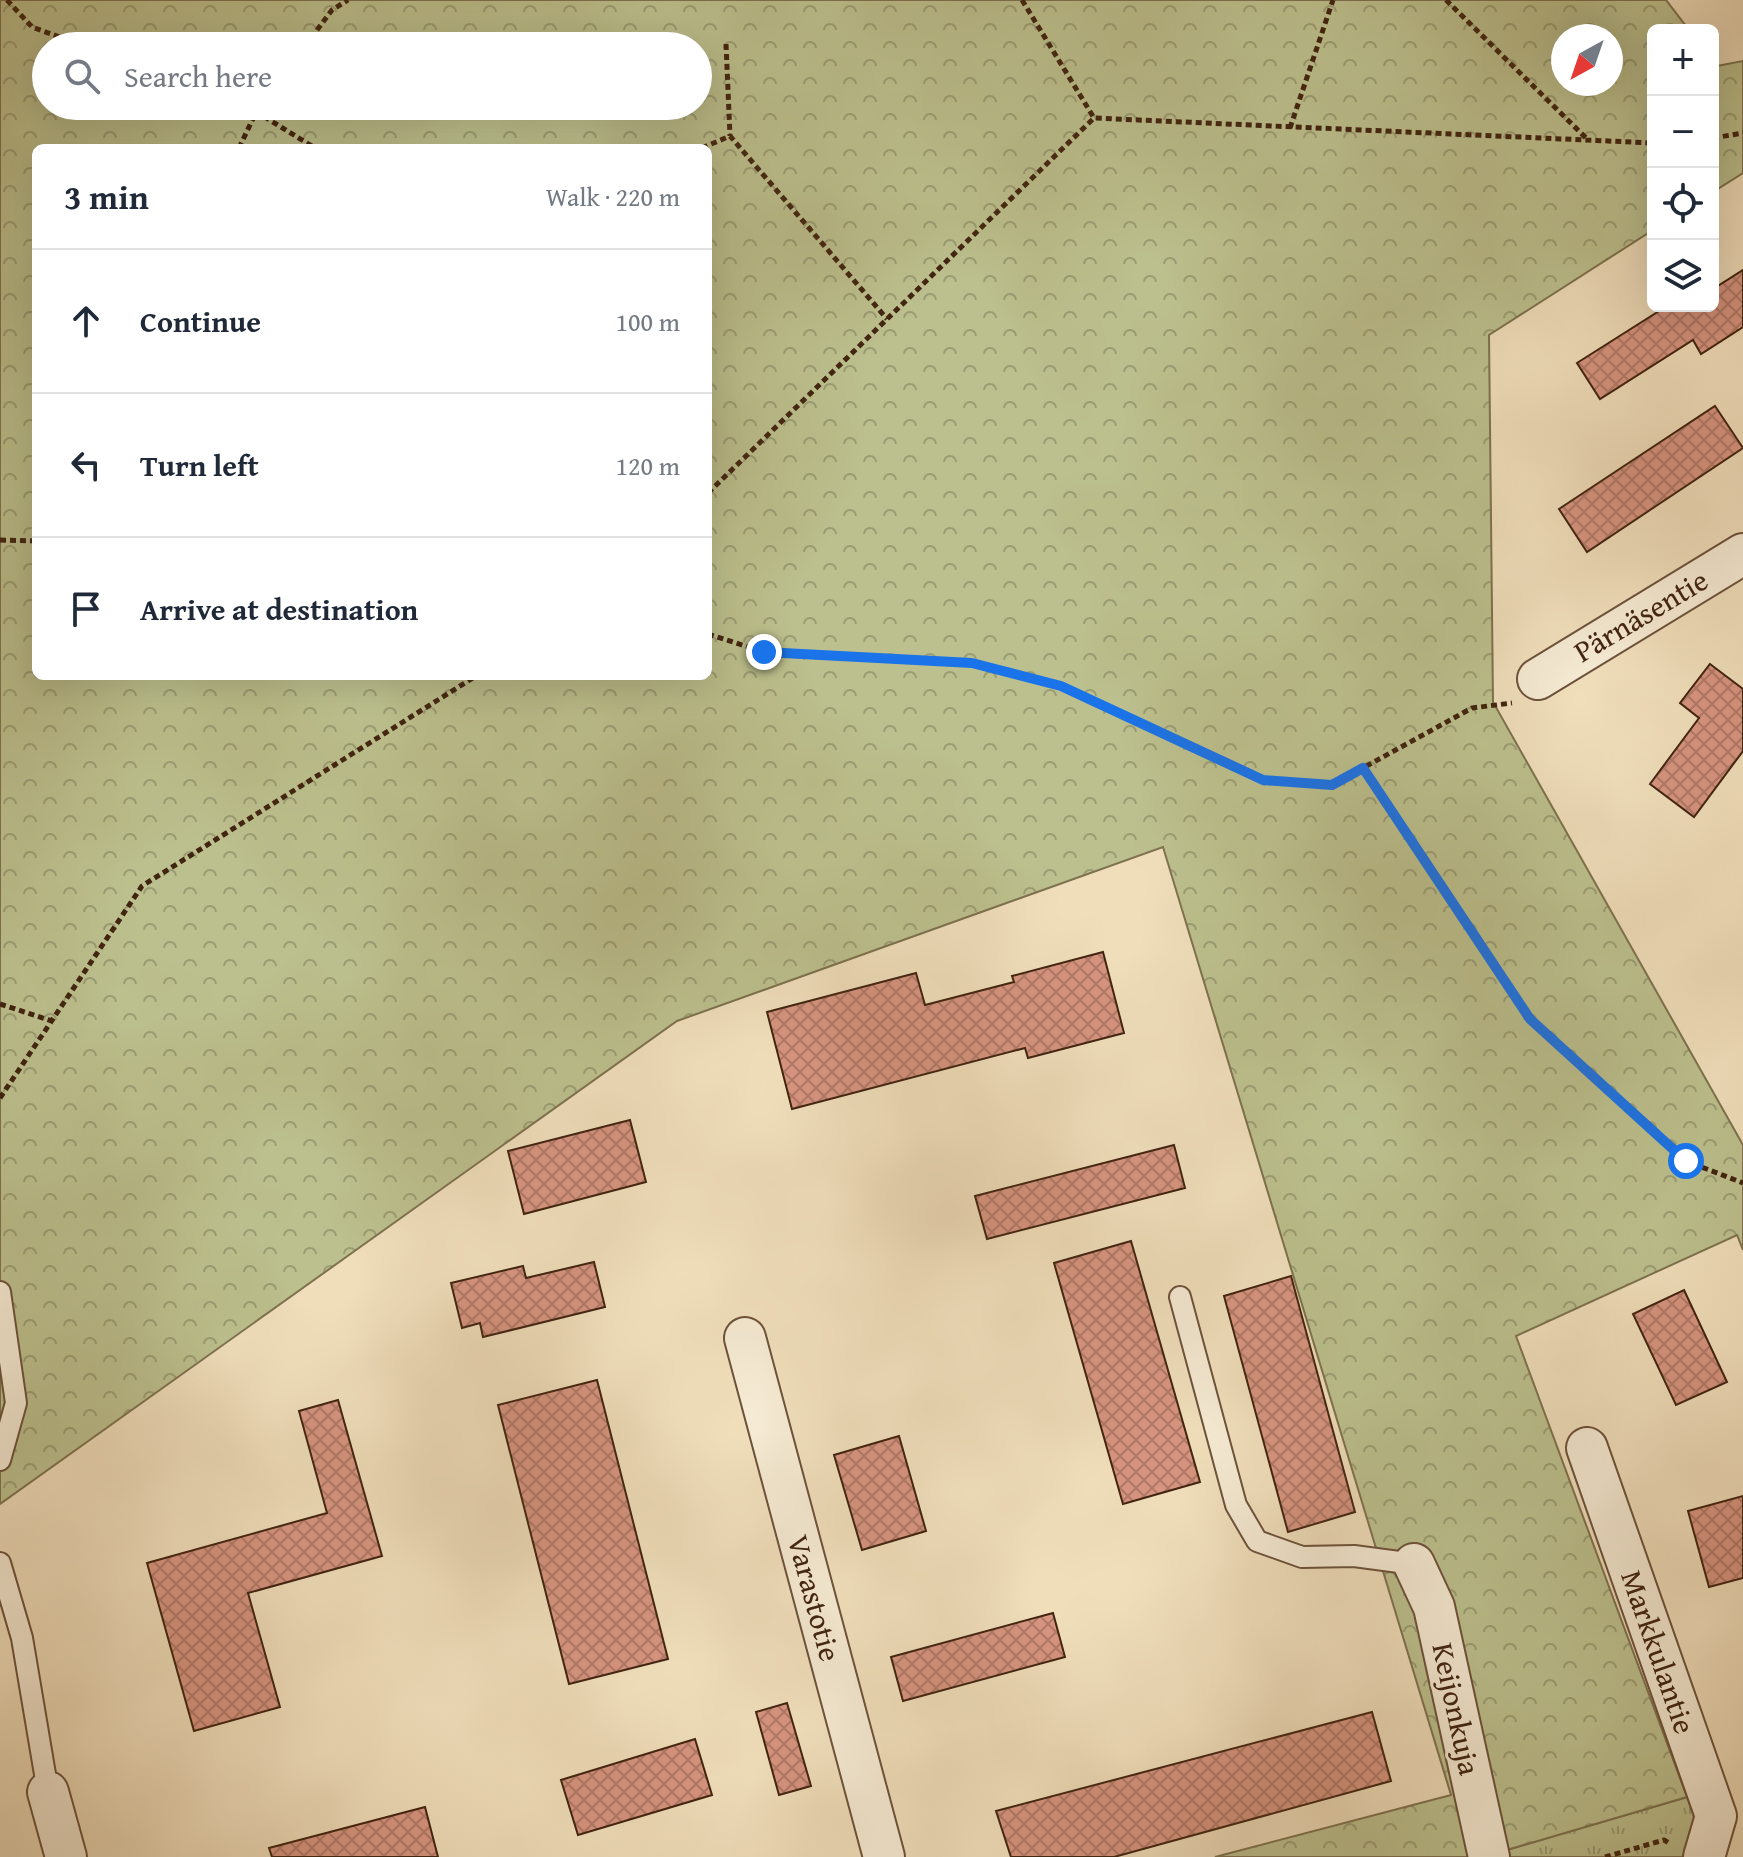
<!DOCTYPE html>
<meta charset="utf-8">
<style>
:root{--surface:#fff;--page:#f2f2f3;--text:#1f2937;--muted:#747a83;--line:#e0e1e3}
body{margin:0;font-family:"Gentium Book Plus",serif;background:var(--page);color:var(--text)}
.controls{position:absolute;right:24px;top:24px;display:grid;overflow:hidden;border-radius:12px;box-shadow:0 8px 32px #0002}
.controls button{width:72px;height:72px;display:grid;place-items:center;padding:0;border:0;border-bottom:2px solid var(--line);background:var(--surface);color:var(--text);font:40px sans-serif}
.compass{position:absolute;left:1551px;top:24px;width:72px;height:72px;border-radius:50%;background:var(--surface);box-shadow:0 8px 32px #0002;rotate:220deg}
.stop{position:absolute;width:24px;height:24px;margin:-18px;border:6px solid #1a73e8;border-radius:50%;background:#fff}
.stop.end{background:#1a73e8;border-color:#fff;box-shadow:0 2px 8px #0008}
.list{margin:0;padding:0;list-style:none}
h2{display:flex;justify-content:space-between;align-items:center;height:104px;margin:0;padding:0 32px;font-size:34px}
h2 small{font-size:26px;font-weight:400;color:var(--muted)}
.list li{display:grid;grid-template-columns:52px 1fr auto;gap:24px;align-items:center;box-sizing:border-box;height:144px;padding:0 32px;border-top:2px solid var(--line)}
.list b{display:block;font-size:30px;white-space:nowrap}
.list em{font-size:26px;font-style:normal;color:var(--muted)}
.icon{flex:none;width:44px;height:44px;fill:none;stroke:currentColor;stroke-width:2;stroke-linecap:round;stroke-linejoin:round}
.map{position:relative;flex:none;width:1743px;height:1857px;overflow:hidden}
.search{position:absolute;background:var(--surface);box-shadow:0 8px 32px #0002;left:32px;top:32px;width:680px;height:88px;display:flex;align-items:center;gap:20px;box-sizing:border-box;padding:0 28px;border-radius:44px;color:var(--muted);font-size:30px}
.panel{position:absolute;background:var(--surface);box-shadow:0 8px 32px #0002;left:32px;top:144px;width:680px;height:536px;border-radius:12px}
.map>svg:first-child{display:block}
.grass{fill:url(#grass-tufts);stroke:#7e724f;stroke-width:2}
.forest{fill:url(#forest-crowns);stroke:#7e724f;stroke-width:2;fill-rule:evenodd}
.building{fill:url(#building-cross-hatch);stroke:#412410;stroke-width:2}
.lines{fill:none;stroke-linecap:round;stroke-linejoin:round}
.lane-casing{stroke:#6d523b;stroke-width:24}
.street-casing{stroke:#6d523b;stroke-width:44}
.path{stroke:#412410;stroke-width:5;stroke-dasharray:6 4;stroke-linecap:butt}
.lane{stroke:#f5ead3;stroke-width:20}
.street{stroke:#f5ead3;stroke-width:40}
.route{stroke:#1a73e8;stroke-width:10}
.labels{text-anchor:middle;stroke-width:6;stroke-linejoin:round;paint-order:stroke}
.street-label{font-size:30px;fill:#412410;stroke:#f5ead3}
</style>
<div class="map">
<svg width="1743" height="1857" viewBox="0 0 1743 1857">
<defs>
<pattern id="grass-tufts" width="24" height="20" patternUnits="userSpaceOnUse" patternTransform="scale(2)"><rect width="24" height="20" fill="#bcc08e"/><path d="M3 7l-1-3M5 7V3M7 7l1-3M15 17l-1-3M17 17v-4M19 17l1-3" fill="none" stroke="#9a9c73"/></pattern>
<pattern id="forest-crowns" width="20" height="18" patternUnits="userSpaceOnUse" patternTransform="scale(2)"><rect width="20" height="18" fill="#bcc08e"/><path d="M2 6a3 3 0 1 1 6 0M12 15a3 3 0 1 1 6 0" fill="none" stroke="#9a9c73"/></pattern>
<pattern id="building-cross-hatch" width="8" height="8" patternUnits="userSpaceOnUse" patternTransform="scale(2)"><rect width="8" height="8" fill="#d79480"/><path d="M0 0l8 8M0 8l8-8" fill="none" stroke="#b07967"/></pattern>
</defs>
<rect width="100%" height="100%" fill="#f0debb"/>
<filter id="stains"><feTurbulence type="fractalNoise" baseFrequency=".0025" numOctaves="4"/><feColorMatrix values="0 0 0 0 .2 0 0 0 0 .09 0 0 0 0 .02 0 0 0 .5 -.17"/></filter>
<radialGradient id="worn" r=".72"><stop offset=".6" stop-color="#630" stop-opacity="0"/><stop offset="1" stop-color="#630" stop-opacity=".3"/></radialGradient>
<!-- grass -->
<path class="grass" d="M 1687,1797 L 1709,1857 L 1483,1857 L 1510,1849 Z"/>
<!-- forest -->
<path class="forest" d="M 0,0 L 1666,0 L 1689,30 L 1653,30 L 1653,230 L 1489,335 L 1493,702 L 1743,1145 L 1743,1250 L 1737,1235 L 1516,1336 L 1687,1797 L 1483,1857 L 1215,1857 L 1451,1795 L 1163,847 L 677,1021 L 0,1504 ZM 1563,36 L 1611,36 L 1611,84 L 1563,84 ZM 46,46 L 698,46 L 698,106 L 46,106 ZM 36,148 L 708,148 L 708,676 L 36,676 Z
M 1743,61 L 1743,173 L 1713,192 L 1713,62 L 1717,66 Z"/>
<!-- building -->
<path class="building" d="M 1743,270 L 1743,327 L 1701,354 L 1693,340 L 1600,399 L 1577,363 L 1667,306 L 1677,306 L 1680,310 L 1686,306 L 1713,306 L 1713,289 Z
M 1715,406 L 1743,448 L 1587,552 L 1559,509 Z
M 1710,664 L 1743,689 L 1743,751 L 1694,817 L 1650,784 L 1699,718 L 1680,703 Z
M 1103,952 L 1124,1033 L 1028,1058 L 1025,1048 L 792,1109 L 767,1012 L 916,973 L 925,1005 L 1014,982 L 1012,976 Z
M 630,1120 L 646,1182 L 524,1214 L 508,1151 Z
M 1174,1145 L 1185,1188 L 987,1239 L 975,1196 Z
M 1131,1241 L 1200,1482 L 1123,1504 L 1054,1263 Z
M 594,1262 L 605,1307 L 483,1337 L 480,1323 L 462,1328 L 451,1283 L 523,1266 L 526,1278 Z
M 1291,1276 L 1355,1512 L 1288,1532 L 1224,1296 Z
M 1684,1290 L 1727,1382 L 1676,1405 L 1633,1314 Z
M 597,1380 L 668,1659 L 569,1684 L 498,1405 Z
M 338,1400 L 382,1556 L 248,1593 L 280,1707 L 194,1731 L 147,1563 L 327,1513 L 299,1411 Z
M 899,1436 L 926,1531 L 862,1550 L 834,1455 Z
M 1743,1496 L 1743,1578 L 1709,1587 L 1688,1511 Z
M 1053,1613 L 1065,1657 L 903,1701 L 891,1657 Z
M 787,1703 L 811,1786 L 779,1795 L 756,1712 Z
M 1372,1712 L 1391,1781 L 1114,1857 L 1011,1857 L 996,1811 Z
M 695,1739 L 712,1795 L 578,1835 L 561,1780 Z
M 425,1807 L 438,1857 L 272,1857 L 269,1848 Z"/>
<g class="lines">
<!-- lane casing -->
<g class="lane-casing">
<path id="lane" d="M 0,1292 L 16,1403 L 0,1460
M 1180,1297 L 1236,1505 L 1257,1541 L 1302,1557 L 1354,1556 L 1414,1564
M 0,1563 L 22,1638 L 48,1792"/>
</g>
<!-- street casing -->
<g class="street-casing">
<path id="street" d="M 1538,679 L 1743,554
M 745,1338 L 884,1857
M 1587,1448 L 1716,1816 L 1704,1857
M 1414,1564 L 1434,1607 L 1489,1857
M 48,1792 L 66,1857"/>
</g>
<!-- path -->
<path class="path" d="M 7,0 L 32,27 L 84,46
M 1022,0 L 1094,118
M 1446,0 L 1587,139
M 726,44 L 730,136
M 305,46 L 332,10 L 348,0
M 247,106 L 315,148
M 1290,128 L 1333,0
M 1713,138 L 1743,133
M 239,148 L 259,106
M 702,148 L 730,136 L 887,319
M 708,493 L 1094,118 L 1653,143
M 0,540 L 36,541
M 708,634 L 764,652 L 972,663 L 1061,686 L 1263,780 L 1332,785 L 1472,708 L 1512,703
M 1363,768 L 1530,1019 L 1686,1161 L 1743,1183
M 0,1004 L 52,1021
M 0,1098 L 142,886 L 476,676
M 1605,1857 L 1664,1840 L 1669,1843"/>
<!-- lane -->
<use href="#lane" class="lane"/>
<!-- street -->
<use href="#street" class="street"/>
</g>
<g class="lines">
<!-- route -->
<path class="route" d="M 764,652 L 972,663 L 1061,686 L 1263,780 L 1332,785 L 1363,768 L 1530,1019 L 1686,1161"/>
</g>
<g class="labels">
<!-- street labels -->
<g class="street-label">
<text transform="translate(1641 616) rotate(-31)" y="10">Pärnäsentie</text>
<text transform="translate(814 1598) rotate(75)" y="10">Varastotie</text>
<text transform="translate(1658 1652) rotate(71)" y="10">Markkulantie</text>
<text transform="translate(1456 1709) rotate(78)" y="10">Keijonkuja</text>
</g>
</g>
<rect width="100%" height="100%" filter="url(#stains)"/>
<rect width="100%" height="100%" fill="url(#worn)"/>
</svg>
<div class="controls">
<button>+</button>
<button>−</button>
<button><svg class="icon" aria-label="locate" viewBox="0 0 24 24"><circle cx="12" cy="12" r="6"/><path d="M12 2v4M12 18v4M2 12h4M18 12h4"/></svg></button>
<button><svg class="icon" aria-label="layers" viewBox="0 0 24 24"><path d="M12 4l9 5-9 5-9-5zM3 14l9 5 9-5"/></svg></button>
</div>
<svg class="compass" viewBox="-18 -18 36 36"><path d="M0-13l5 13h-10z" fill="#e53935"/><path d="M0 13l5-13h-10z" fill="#747a83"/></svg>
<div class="stop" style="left:1686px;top:1161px"></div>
<div class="stop end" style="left:764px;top:652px"></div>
<div class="search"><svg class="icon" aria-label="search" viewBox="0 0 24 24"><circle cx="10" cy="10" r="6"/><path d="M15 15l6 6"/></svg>Search here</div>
<section class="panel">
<h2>3 min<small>Walk · 220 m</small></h2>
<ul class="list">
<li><svg class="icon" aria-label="ahead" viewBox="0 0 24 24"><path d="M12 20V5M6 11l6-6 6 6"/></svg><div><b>Continue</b></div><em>100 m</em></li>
<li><svg class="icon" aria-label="left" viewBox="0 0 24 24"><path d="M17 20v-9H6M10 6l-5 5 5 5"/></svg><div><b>Turn left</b></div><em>120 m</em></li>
<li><svg class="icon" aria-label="arrive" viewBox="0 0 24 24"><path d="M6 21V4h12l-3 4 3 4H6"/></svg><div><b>Arrive at destination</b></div></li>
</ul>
</section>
</div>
